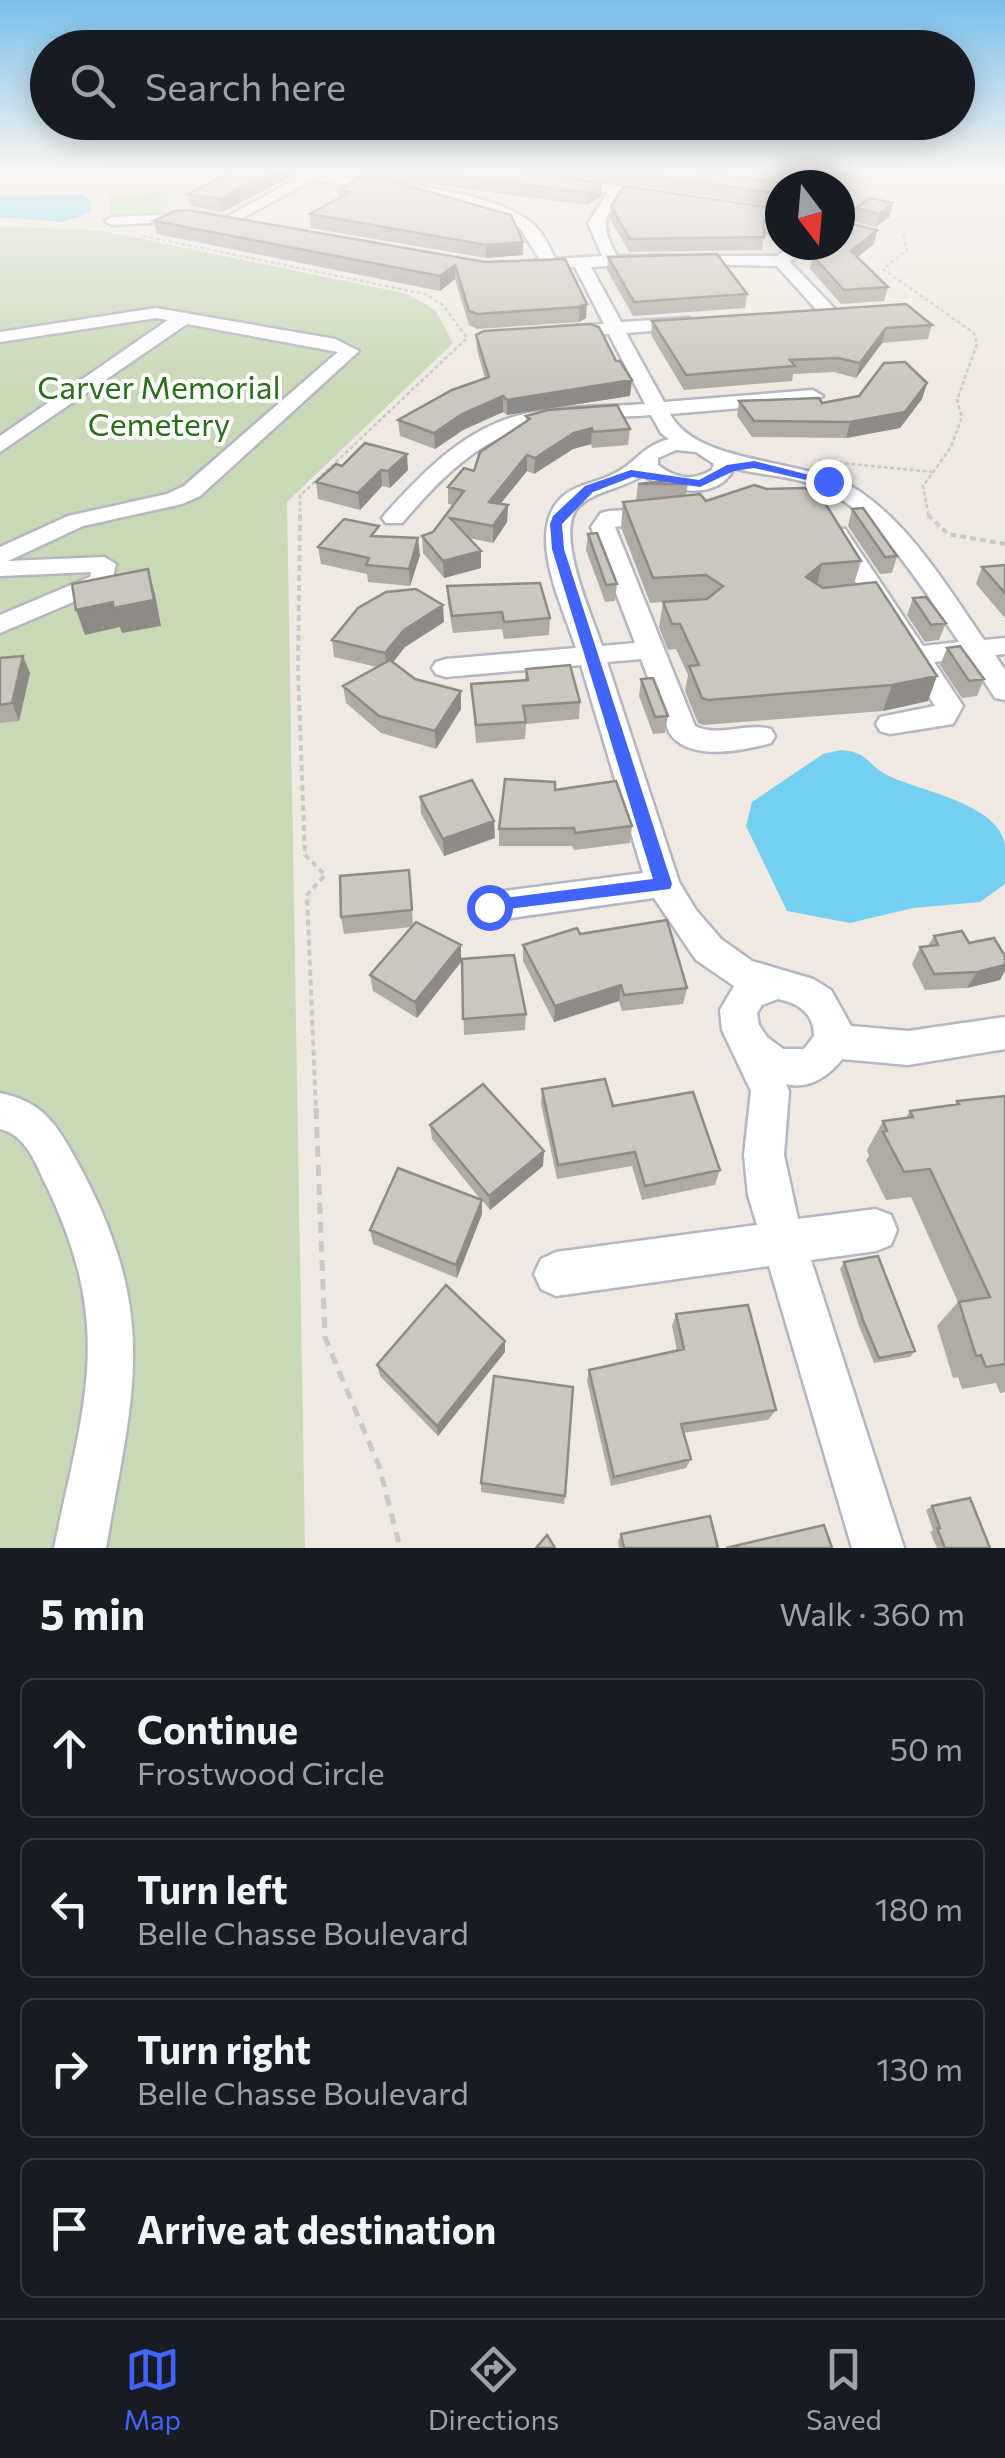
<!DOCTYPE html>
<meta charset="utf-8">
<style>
:root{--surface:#171b24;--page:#20242c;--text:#f1f3f6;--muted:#9ea1a6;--line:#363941;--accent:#4264fb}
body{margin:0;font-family:Commissioner,sans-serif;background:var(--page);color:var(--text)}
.compass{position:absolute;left:765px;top:170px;width:90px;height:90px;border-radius:50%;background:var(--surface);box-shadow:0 5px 25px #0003;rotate:164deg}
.stop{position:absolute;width:30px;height:30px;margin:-22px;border:8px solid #4264fb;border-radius:50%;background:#fff}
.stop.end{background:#4264fb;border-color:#fff;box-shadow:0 2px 10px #0008}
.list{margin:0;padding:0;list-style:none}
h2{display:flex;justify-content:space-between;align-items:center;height:130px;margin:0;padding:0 40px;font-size:42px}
h2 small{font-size:32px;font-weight:400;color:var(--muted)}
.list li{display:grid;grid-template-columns:65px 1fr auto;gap:30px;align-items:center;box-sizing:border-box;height:140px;margin:0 20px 20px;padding:0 20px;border:2px solid var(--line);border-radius:15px}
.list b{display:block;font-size:38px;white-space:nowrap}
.list p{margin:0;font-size:32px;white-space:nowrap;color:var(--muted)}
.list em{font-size:32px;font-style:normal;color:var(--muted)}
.icon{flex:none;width:55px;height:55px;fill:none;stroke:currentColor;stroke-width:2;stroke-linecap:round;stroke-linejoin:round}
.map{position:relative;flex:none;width:1005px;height:1548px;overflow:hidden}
.search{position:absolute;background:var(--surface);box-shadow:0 5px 25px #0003;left:30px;right:30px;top:30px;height:110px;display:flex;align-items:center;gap:25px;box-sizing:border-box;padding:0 35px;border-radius:55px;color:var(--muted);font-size:38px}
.sheet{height:770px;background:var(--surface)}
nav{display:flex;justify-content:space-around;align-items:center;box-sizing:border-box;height:140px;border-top:2px solid var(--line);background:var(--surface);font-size:28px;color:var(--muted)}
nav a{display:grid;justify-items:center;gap:5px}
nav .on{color:var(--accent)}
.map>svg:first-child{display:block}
.green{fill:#b6e59e}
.cemetery{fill:#c8d9b8}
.water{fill:#75cff0}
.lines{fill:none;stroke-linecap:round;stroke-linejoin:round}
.minor-casing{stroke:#b4b7c1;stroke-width:5}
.path-far2{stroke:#c9c9c9;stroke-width:2.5;stroke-dasharray:4 2.5;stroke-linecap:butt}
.path-far1{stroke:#c9c9c9;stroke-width:4;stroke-dasharray:6 4;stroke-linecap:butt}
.path{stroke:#c9c9c9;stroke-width:5;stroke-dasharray:11 8;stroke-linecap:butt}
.minor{fill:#fff;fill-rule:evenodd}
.wall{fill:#afaba4}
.shaded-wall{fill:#8e8b86}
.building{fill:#cbc7bf;stroke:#8e8b86;stroke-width:2.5}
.route{fill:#4264fb}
.labels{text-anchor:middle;stroke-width:8;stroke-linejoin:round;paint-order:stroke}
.far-park-label{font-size:32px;fill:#2c6e1b;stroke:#fff}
</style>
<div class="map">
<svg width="1005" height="1548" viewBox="0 0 1005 1548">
<rect width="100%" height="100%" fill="#efe9e1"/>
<!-- green -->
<path class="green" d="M 166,191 L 170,211 L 111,217 L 109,196 Z"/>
<!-- cemetery -->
<path class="cemetery" d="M 0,226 L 104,231 L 408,294 L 436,311 L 453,343 L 287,502 L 305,1548 L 0,1548 Z"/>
<!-- water -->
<path class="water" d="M 81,194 L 89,199 L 91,212 L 63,222 L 0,217 L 0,196 Z
M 841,750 C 869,752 867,765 887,775 C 918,791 999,803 1005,845 C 1005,857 1005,871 1005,884 L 980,902 L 913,908 L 850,923 L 787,911 L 746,826 L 752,802 L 823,754 Z"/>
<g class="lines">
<!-- minor casing -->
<g class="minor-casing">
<path id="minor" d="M 314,169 L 331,169 L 325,174 C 378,181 497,189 535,226 C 544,235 550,247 555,259 L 602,256 L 588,223 L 608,192 L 480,173 L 473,169 L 505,169 L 665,193 L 665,199 L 660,200 L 622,194 C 601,218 602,229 617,256 L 777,256 L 792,245 L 810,245 L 790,262 L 835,309 L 835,317 L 823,317 L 777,266 L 662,263 L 591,267 L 621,322 L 689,318 L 698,323 L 689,328 L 626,333 L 664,402 L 813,390 L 823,396 L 813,402 L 670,414 C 699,467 808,457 859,491 C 911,526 949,589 984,640 L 1005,638 L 1005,654 L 995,655 L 1005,670 L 1005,700 L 995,698 L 969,658 L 934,662 L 963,706 L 953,724 L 890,734 L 880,731 L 876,724 L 880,717 L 935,706 L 825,534 L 829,529 L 845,529 L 923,646 L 959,642 C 924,590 873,504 811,484 C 786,475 759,475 734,468 C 718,502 668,492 643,475 C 624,488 598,490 580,505 C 552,529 592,615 602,646 L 635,643 L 591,527 L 601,513 L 609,511 L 671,508 L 674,513 L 671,518 L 615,527 L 695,726 C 718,738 746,722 771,729 L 775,736 L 771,743 C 742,751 687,762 669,732 L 641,659 L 607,662 L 679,882 L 696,910 L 721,939 L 752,961 L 813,979 L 831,990 L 851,1026 L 908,1031 L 1005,1017 L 1005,1049 L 908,1065 L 842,1059 C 829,1076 809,1090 786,1084 L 789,1091 L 784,1155 L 798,1219 L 876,1209 L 891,1215 L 897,1230 L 891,1245 L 876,1251 L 811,1260 L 904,1548 L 852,1548 L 769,1266 L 556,1296 L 541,1289 L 534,1274 L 541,1259 L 556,1252 L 757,1225 L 748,1195 L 744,1155 L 751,1091 L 722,1030 L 720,1010 L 734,986 L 696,960 L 654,898 L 489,921 L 477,917 L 472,907 L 477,897 L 489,893 L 643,873 L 581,665 L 446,677 L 436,674 L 432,668 L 436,662 L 446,659 L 576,648 C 563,606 521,526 567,493 C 580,484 597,482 611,475 C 637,464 638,448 669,439 L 661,433 L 651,415 C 613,418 569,415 533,425 C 476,441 439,480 402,523 L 386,523 L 382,518 L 386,513 C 425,470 468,425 529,413 C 566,406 607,407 645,404 L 609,334 L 554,336 L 554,328 L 560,327 L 604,324 L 575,267 L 524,268 L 524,262 L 540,260 L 520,228 L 478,208 L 423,196 L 313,180 L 233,223 L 221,220 ZM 676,450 L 696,452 L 714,464 L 712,470 C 692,482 675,478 658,465 L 658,458 ZM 778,999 C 799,1003 814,1014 814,1036 L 804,1049 L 783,1049 L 767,1037 L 759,1025 L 757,1013 L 762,1005 Z
M 208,213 L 210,216 L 203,220 L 112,225 L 105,221 L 112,217 Z
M 156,308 L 335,339 L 359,351 L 200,496 L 182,504 L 83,526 L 8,561 L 104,557 L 116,564 L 111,586 L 0,633 L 0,615 L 90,577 L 91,572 L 0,576 L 0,547 L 68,516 L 167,494 L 184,486 L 338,352 L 187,324 L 0,452 L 0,436 L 168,320 L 156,318 L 0,342 L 0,332 Z
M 0,1093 C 46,1102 59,1129 80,1167 C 160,1317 133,1392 106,1548 L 54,1548 C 84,1403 115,1329 47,1187 C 36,1165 27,1135 0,1129 Z"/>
</g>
<!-- path-far2 -->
<path class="path-far2" d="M 903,235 L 907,250 L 883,269 L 974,333 L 977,344 L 957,400 L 962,417 L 951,447 L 923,486 L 929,518
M 143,236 L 425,294 L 443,305 L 467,338 L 300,496 L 300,518
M 819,461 L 934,472"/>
<!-- path-far1 -->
<path class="path-far1" d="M 300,515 L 298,670 L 305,855 L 325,875 L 307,895 L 316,1111
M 928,515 L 948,534 L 1005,544"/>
<!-- path -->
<path class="path" d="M 316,1108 L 325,1338 L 379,1466 L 400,1548"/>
<!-- minor -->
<use href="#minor" class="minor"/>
</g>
<!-- wall -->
<path class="wall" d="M 238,169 L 222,212 L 190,206 L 188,194 Z
M 338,169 L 508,169 L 602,196 L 587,205 L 339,172 Z
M 528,169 L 681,169 L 780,185 L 780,207 Z
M 361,177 L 523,255 L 486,258 L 311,228 L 310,214 L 339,197 L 339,190 Z
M 611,206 L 780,209 L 780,232 L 776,236 L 764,234 L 762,250 L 629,252 L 610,219 Z
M 856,208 L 890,216 L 876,227 L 853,221 Z
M 154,221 L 485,262 L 565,259 L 586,318 L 579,322 L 477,329 L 469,325 L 455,279 L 440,291 L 157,234 Z
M 874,244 L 857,257 L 888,287 L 884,301 L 841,304 L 810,269 L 812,259 L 807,257 L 809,245 Z
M 608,257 L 747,294 L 745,308 L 633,316 L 607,270 Z
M 652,321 L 932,325 L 928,339 L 882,343 L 856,378 L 834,372 L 793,374 L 792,381 L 684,390 L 651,335 Z
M 476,335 L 630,396 L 507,415 L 503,412 L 463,430 L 435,449 L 400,436 L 398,420 L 485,378 L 477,350 Z
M 927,383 L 922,399 L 900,428 L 846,438 L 752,437 L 737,416 L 739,401 L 822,403 Z
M 526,416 L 630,429 L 628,445 L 592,448 L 591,444 L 573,449 L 534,474 L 527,471 L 500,504 L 508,505 L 507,522 L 493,543 L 469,538 L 481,568 L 444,578 L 423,553 L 422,536 L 433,532 L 454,505 L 448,504 L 448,487 L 474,471 L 526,422 Z
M 342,466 L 408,470 L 390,488 L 382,486 L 360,510 L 318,499 L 316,482 Z
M 638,484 L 688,484 L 686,495 L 706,501 L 861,561 L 854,584 L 928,701 L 883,711 L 703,725 L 698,723 L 685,691 L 688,675 L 676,649 L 668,650 L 659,627 L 663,602 L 650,603 L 621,527 L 623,502 L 642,500 L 636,500 Z
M 852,509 L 897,556 L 892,573 L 880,574 L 848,526 Z
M 588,534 L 617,584 L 615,601 L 605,602 L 586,550 Z
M 380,536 L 420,555 L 410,586 L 368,582 L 367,574 L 321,564 L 318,547 Z
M 1005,565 L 1005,617 L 1004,617 L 976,584 L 982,567 Z
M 447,586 L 550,618 L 549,635 L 504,639 L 502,629 L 453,633 L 448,603 Z
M 913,598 L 946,623 L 939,640 L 925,642 L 907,615 Z
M 444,622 L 405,647 L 393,662 L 415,679 L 461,691 L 461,709 L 436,749 L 381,733 L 346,703 L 343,686 L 377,667 L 334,657 L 332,640 Z
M 947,648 L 984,679 L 977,696 L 962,698 L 940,665 Z
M 0,658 L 30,673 L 19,721 L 0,723 Z
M 526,669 L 580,702 L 579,719 L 526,724 L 525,739 L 476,743 L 471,684 L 525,680 Z
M 641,679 L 668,716 L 665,733 L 653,734 L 639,696 Z
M 555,790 L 632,826 L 630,843 L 574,850 L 572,846 L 499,846 L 499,829 Z
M 420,797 L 494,821 L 495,838 L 444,856 L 421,814 Z
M 409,870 L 413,925 L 461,945 L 461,962 L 417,1018 L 373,991 L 370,975 L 412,927 L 344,934 L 341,917 Z
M 580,934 L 687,988 L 683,1004 L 622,1011 L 619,1001 L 554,1022 L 523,961 L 523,945 Z
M 934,936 L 969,943 L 1000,980 L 967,988 L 925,990 L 912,964 L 920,947 L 928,946 Z
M 462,959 L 526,1014 L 525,1030 L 464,1035 Z
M 542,1089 L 613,1106 L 720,1170 L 715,1185 L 642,1200 L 632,1166 L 557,1179 L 541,1104 Z
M 1005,1096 L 1005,1392 L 1000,1393 L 996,1383 L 962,1389 L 958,1377 L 953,1378 L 937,1326 L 958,1302 L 911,1197 L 886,1200 L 866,1160 L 869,1156 L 867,1150 L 883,1121 L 906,1118 L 910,1111 L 954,1105 L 957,1101 Z
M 430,1125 L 543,1166 L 490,1210 L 482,1200 L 482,1214 L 457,1278 L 373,1244 L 370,1230 L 481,1200 L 432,1139 Z
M 844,1262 L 915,1351 L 910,1357 L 874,1363 L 859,1326 L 840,1269 Z
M 676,1314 L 776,1410 L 768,1420 L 683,1433 L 691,1459 L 686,1468 L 611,1486 L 587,1381 L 589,1370 L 677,1351 L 672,1326 Z
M 505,1341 L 505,1352 L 438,1436 L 380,1376 L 377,1365 Z
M 481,1483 L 565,1496 L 564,1504 L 481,1492 Z
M 932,1506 L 990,1548 L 937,1548 L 930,1532 L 933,1530 L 926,1510 Z
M 621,1534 L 718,1548 L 619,1548 L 618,1541 Z"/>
<!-- shaded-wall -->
<path class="shaded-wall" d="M 279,169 L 305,169 L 222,212 L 220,199 Z
M 602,183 L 602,196 L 587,205 L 587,193 Z
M 893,203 L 890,216 L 876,227 L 879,214 Z
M 877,230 L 874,244 L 848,265 L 851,251 Z
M 523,242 L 523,255 L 486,258 L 486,245 Z
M 455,265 L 455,279 L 440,291 L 440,276 Z
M 587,304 L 586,318 L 579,322 L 579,307 Z
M 886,328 L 882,343 L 856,378 L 860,363 Z
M 632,380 L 630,396 L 507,415 L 507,400 Z
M 927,383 L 922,399 L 900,428 L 846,438 L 850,422 Z
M 503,396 L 503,412 L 463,430 L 435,449 L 434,433 L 462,414 Z
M 592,428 L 591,444 L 573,449 L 534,474 L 535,458 L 574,433 Z
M 407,454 L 408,470 L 390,488 L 388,471 Z
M 527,455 L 527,471 L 489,518 L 489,502 Z
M 381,470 L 382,486 L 360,510 L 358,493 Z
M 508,505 L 507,522 L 493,543 L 493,526 Z
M 418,538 L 420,555 L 410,586 L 409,569 Z
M 481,551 L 481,568 L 444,578 L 443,561 Z
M 822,564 L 816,589 L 806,577 Z
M 148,569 L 155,594 L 161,626 L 122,633 L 120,627 L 85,635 L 76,610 Z
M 443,605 L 444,622 L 405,647 L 387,670 L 385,653 L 404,630 Z
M 23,656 L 30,673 L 19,721 L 12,703 Z
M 937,676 L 928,701 L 883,711 L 892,685 Z
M 461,691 L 461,709 L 436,749 L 435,731 Z
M 494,821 L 495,838 L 444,856 L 443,839 Z
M 461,945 L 461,962 L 417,1018 L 415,1002 Z
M 1005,965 L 1005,971 L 1000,980 L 967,988 L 977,972 Z
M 621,985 L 619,1001 L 554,1022 L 555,1006 Z
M 544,1151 L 543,1166 L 490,1210 L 489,1196 Z
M 482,1200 L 482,1214 L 457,1278 L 456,1265 Z
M 505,1341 L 505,1352 L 438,1436 L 437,1426 Z"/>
<!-- building -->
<path class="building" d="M 238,169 L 279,169 L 220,199 L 188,194 Z
M 406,169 L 508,169 L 602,183 L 587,193 Z
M 610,169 L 681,169 L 797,185 L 780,185 L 780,194 Z
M 361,177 L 392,181 L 511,215 L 523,242 L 486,245 L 310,214 L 350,192 L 339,190 Z
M 624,186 L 780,209 L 780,221 L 778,223 L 764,220 L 764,237 L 630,239 L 611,206 Z
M 870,198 L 893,203 L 879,214 L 856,208 Z
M 188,210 L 485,262 L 565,259 L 587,304 L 579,307 L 477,314 L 469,311 L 455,265 L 440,276 L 154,221 L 175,211 Z
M 840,221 L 877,230 L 851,251 L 888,287 L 844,290 L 813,256 L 824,247 L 815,245 L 840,245 Z
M 717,254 L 747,294 L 634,302 L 608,257 Z
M 906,304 L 932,325 L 886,328 L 860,363 L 838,358 L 790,360 L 795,366 L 686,375 L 652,321 Z
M 590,324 L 599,327 L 616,361 L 620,361 L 632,380 L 507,400 L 503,396 L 462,414 L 434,433 L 398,420 L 452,390 L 489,377 L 476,335 L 484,331 Z
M 905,362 L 927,383 L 905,412 L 850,422 L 754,421 L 739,401 L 819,398 L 822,403 L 859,396 L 884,363 Z
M 617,405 L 630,429 L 593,432 L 592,428 L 574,433 L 535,458 L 527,455 L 489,502 L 508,505 L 493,526 L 450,518 L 481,551 L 443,561 L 422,536 L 433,532 L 464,491 L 448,487 L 464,468 L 474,471 L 480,452 L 530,419 L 526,416 L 548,410 Z
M 365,443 L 407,454 L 388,471 L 381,470 L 358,493 L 316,482 L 336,464 L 342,466 Z
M 685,479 L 688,484 L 638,484 Z
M 754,485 L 767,489 L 805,488 L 825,503 L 861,561 L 822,564 L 806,577 L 823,588 L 876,582 L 937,676 L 892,685 L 708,700 L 702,698 L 689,666 L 699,665 L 680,624 L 672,624 L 663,602 L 707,599 L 723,586 L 706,575 L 653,578 L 623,502 L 700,494 L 706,501 Z
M 863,508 L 897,556 L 885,557 L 852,509 Z
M 344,519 L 379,526 L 371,536 L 418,538 L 409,569 L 366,565 L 369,558 L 318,547 Z
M 597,533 L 617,584 L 606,585 L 588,534 Z
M 1005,565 L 1005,593 L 982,567 Z
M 148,569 L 154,600 L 113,608 L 113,602 L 76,610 L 72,584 Z
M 540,583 L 550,618 L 504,622 L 502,612 L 452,616 L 447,586 Z
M 416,589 L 443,605 L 404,630 L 385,653 L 332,640 L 358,608 L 386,592 Z
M 926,597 L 946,623 L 931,625 L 913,598 Z
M 960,646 L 984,679 L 969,681 L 947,648 Z
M 23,656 L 12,703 L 0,705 L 0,658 Z
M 390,660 L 415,679 L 461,691 L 435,731 L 379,716 L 343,686 Z
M 570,665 L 580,702 L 523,706 L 526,722 L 476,725 L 471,684 L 528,680 L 526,669 Z
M 653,678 L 668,716 L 655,717 L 641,679 Z
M 505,779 L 555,782 L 555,790 L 616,781 L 632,826 L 575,833 L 574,828 L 499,829 Z
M 472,780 L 494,821 L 443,839 L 420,797 Z
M 409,870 L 412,910 L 341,917 L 340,876 Z
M 667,920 L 687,988 L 624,995 L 621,985 L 555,1006 L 523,945 L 577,928 L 580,934 Z
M 416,922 L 461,945 L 415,1002 L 370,975 Z
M 962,931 L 969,943 L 994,938 L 1005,956 L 1005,965 L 977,972 L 934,974 L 920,947 L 938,945 L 934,936 Z
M 514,955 L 526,1014 L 463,1019 L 462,959 Z
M 605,1079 L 613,1106 L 693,1092 L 720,1170 L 645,1186 L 635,1152 L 558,1165 L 542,1089 Z
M 483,1084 L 544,1151 L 489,1196 L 430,1125 Z
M 1005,1096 L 1005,1364 L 986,1367 L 981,1355 L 976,1356 L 959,1302 L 990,1297 L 930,1169 L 904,1172 L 883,1132 L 887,1131 L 883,1121 L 913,1117 L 910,1111 L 959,1104 L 957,1101 Z
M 398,1168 L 482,1200 L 456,1265 L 370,1230 Z
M 878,1256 L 915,1351 L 879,1358 L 863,1320 L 844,1262 Z
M 446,1285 L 505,1341 L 437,1426 L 377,1365 Z
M 748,1305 L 776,1410 L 681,1424 L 691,1459 L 614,1477 L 589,1370 L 684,1349 L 676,1314 Z
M 494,1376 L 573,1387 L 565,1496 L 481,1483 Z
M 970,1498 L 990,1548 L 945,1548 L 937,1528 L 940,1528 L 932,1506 Z
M 710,1516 L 718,1548 L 624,1548 L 621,1534 Z
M 824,1525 L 832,1548 L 726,1548 Z
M 547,1535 L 555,1548 L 536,1548 Z"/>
<!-- sky -->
<linearGradient id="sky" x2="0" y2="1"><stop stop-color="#7abfeb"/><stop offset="0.44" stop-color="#f8f5f2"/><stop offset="1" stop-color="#f8f5f2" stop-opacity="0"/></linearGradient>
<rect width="1005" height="385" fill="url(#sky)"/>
<!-- route -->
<path class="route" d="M 754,461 L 833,481 L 828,485 L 754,468 L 734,471 L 700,487 L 632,477 L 593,492 L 562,524 L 564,549 L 672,884 L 670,889 L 483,912 L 483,902 L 489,900 L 653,879 L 552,549 L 550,524 L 553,516 L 585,486 L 631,470 L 699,480 L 727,465 Z"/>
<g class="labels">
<!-- far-park labels -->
<g class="far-park-label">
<text x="159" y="399">Carver Memorial<tspan x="159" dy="37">Cemetery</tspan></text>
</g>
</g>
</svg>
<svg class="compass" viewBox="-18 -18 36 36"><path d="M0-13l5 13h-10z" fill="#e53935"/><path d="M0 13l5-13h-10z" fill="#9ea1a6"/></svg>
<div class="stop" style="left:489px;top:907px"></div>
<div class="stop end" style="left:828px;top:481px"></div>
<div class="search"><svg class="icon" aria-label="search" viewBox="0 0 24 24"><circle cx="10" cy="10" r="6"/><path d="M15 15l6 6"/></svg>Search here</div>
</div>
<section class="sheet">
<h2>5 min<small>Walk · 360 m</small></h2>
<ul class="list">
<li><svg class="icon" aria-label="ahead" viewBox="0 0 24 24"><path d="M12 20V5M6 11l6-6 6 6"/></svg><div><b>Continue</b><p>Frostwood Circle</p></div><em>50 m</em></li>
<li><svg class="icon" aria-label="left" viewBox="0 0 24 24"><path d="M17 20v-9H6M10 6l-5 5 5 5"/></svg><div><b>Turn left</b><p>Belle Chasse Boulevard</p></div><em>180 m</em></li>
<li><svg class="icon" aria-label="right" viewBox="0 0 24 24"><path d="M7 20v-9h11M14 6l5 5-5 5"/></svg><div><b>Turn right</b><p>Belle Chasse Boulevard</p></div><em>130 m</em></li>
<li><svg class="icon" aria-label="arrive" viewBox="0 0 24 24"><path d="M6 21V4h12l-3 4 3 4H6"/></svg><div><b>Arrive at destination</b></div></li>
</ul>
</section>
<nav>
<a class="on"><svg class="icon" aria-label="map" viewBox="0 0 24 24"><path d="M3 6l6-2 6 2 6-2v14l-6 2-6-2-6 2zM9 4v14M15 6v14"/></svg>Map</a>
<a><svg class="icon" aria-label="directions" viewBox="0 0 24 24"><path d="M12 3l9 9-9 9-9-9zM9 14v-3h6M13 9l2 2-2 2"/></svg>Directions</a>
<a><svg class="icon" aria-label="saved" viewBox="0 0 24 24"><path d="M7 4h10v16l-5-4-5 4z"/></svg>Saved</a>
</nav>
